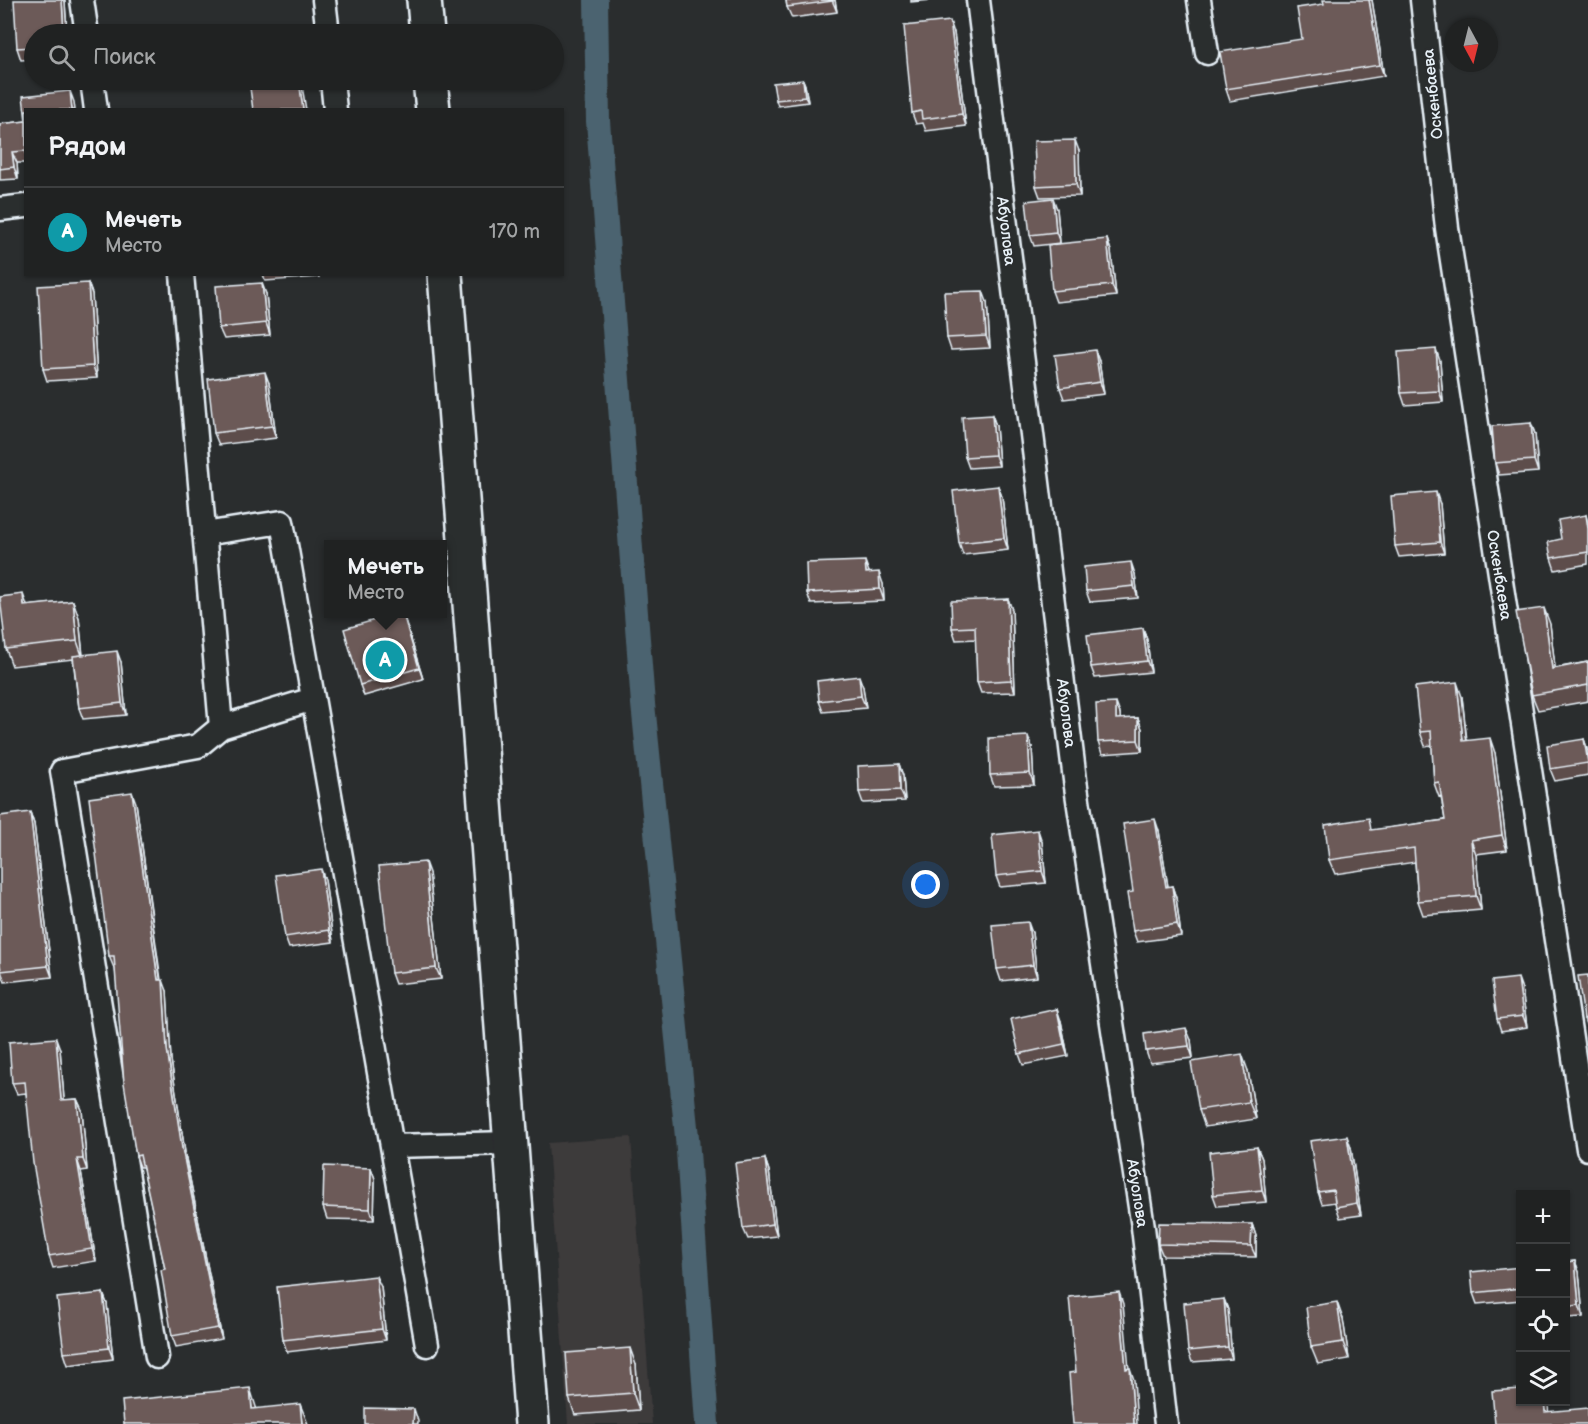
<!DOCTYPE html>
<html lang="ru">
<meta charset="utf-8">
<style>
:root{--surface:#202222;--page:#282a2a;--text:#f1f3f6;--muted:#a2a4a5;--line:#3d3f40;--accent:#ffd166}
body{margin:0;font-family:"Balsamiq Sans",sans-serif;background:var(--page);color:var(--text)}
.controls{position:absolute;right:18px;bottom:18px;display:grid;overflow:hidden;border-radius:0px;box-shadow:0 2px 4px #0004}
.controls button{width:54px;height:54px;display:grid;place-items:center;padding:0;border:0;border-bottom:2px solid var(--line);background:var(--surface);color:var(--text);font:30px sans-serif}
.compass{position:absolute;left:1444px;top:18px;width:54px;height:54px;border-radius:50%;background:var(--surface);box-shadow:0 2px 4px #0004;rotate:173deg}
.you{position:absolute;left:926px;top:885px;width:21px;height:21px;margin:-15px;border:4px solid #fff;border-radius:50%;background:#1a73e8;box-shadow:0 0 0 9px #1a73e833}
.badge{display:grid;place-items:center;width:39px;height:39px;border-radius:50%;background:var(--accent);color:#fff;font-size:20px;font-weight:700}
.pin{position:absolute;translate:-50% -50%;border:3px solid #fff;box-shadow:0 2px 6px #0006}
.popup{position:absolute;left:324px;top:540px;width:123px;height:78px;box-sizing:border-box;display:grid;place-content:center;border-radius:0px;background:var(--surface);filter:drop-shadow(0 2px 4px #0005);font-size:20px;white-space:nowrap;color:var(--muted)}
.popup b{font-size:22px;color:var(--text)}
.popup::after{content:'';position:absolute;left:50%;top:100%;margin-left:-12px;border:12px solid transparent;border-top-color:var(--surface)}
.list{margin:0;padding:0;list-style:none}
h2{display:flex;justify-content:space-between;align-items:center;height:78px;margin:0;padding:0 24px;font-size:26px}
h2 small{font-size:20px;font-weight:400;color:var(--muted)}
.list li{display:grid;grid-template-columns:39px 1fr auto;gap:18px;align-items:center;box-sizing:border-box;height:90px;padding:0 24px;border-top:2px solid var(--line)}
.list b{display:block;font-size:22px;white-space:nowrap}
.list p{margin:0;font-size:20px;white-space:nowrap;color:var(--muted)}
.list em{font-size:20px;font-style:normal;color:var(--muted)}
.icon{flex:none;width:33px;height:33px;fill:none;stroke:currentColor;stroke-width:2;stroke-linecap:round;stroke-linejoin:round}
.map{position:relative;flex:none;width:1588px;height:1424px;overflow:hidden}
.search{position:absolute;background:var(--surface);box-shadow:0 2px 4px #0004;left:24px;top:24px;width:540px;height:66px;display:flex;align-items:center;gap:15px;box-sizing:border-box;padding:0 21px;border-radius:33px;color:var(--muted);font-size:22px}
.panel{position:absolute;background:var(--surface);box-shadow:0 2px 4px #0004;left:24px;top:108px;width:540px;height:168px;border-radius:0px}
.map>svg:first-child{display:block}
.built{fill:#3e3a3b}
.lines{fill:none;stroke-linecap:round;stroke-linejoin:round}
.canal{stroke:#4b636f;stroke-width:24}
.minor-casing{stroke:#e8f1f8;stroke-width:27}
.secondary-casing{stroke:#e8f1f8;stroke-width:38}
.minor{stroke:#2a2d2e;stroke-width:22}
.secondary{stroke:#2a2d2e;stroke-width:33}
.wall{fill:#5d4d4c;stroke:#e8f1f8;stroke-width:1.5}
.shaded-wall{fill:#4c3f3e;stroke:#e8f1f8;stroke-width:1.5}
.building{fill:#6c5a58;stroke:#e8f1f8;stroke-width:1.5}
.labels{text-anchor:middle;stroke-width:5;stroke-linejoin:round;paint-order:stroke}
.street-label{font-size:16px;fill:#e8f1f8;stroke:#2a2d2e}
</style>
<div class="map">
<svg width="1588" height="1424" viewBox="0 0 1588 1424">
<rect width="100%" height="100%" fill="#2a2d2e"/>
<filter id="ink" filterUnits="userSpaceOnUse"><feTurbulence type="fractalNoise" baseFrequency=".0167" numOctaves="2"/><feDisplacementMap in="SourceGraphic" scale="12" xChannelSelector="R" yChannelSelector="G"/><feConvolveMatrix kernelMatrix="1 2 1 2 8 2 1 2 1" color-interpolation-filters="sRGB"/></filter>
<g filter="url(#ink)">
<!-- built -->
<path class="built" d="M 631,1137 L 652,1424 L 568,1424 L 548,1143 Z"/>
<g class="lines">
<!-- canal -->
<path class="canal" d="M 596,0 L 598,121 L 643,704 L 687,1137 L 707,1424"/>
<!-- minor casing -->
<g class="minor-casing">
<path id="minor" d="M 82,0 L 87,34
M 324,0 L 328,34
M 978,0 L 1075,780 L 1143,1227 L 1166,1424
M 1199,0 L 1207,53
M 1422,0 L 1447,228 L 1588,1149
M 92,80 L 96,110
M 332,80 L 335,110
M 0,209 L 26,206
M 182,274 L 221,727
M 204,534 L 282,522 L 427,1345
M 392,1146 L 511,1143
M 157,1357 L 62,771 L 198,746 L 221,727 L 313,699"/>
</g>
<!-- secondary casing -->
<g class="secondary-casing">
<path id="secondary" d="M 424,0 L 427,34
M 430,80 L 433,110
M 445,274 L 532,1424"/>
</g>
<!-- minor -->
<use href="#minor" class="minor"/>
<!-- secondary -->
<use href="#secondary" class="secondary"/>
</g>
<!-- wall -->
<path class="wall" d="M 786,0 L 835,0 L 837,12 L 792,18 L 787,7 Z
M 911,0 L 932,0 L 911,2 Z
M 1372,0 L 1384,76 L 1230,101 L 1226,89 Z
M 65,2 L 67,34 L 34,34 L 34,59 L 21,60 L 17,48 Z
M 954,33 L 966,126 L 926,131 L 923,123 L 916,124 L 912,113 Z
M 803,80 L 805,85 L 808,102 L 778,106 L 776,100 Z
M 26,121 L 26,163 L 17,163 L 18,179 L 0,180 L 0,124 Z
M 1079,151 L 1080,196 L 1040,197 L 1036,186 Z
M 1057,209 L 1060,243 L 1034,246 L 1030,235 Z
M 1107,239 L 1111,251 L 1116,296 L 1056,302 L 1052,291 Z
M 263,274 L 318,274 L 319,277 L 265,281 Z
M 88,283 L 92,294 L 97,378 L 47,381 L 43,369 Z
M 266,294 L 270,335 L 224,339 L 219,328 Z
M 987,302 L 990,348 L 951,350 L 947,338 Z
M 1099,361 L 1104,394 L 1064,399 L 1060,388 Z
M 1440,361 L 1443,402 L 1405,405 L 1401,393 Z
M 269,383 L 276,438 L 219,445 L 214,433 Z
M 992,415 L 996,426 L 999,466 L 969,468 L 965,457 Z
M 1531,423 L 1535,434 L 1538,472 L 1499,475 L 1495,463 Z
M 998,486 L 1002,497 L 1008,550 L 963,555 L 959,543 Z
M 1440,504 L 1444,553 L 1399,557 L 1395,546 Z
M 1586,515 L 1588,522 L 1588,564 L 1555,570 L 1551,558 L 1561,539 Z
M 869,572 L 883,584 L 884,601 L 811,604 L 807,593 Z
M 1135,574 L 1138,598 L 1090,602 L 1086,591 Z
M 1008,599 L 1012,610 L 1015,692 L 981,693 L 977,682 L 976,639 L 956,640 L 952,628 Z
M 73,601 L 79,618 L 83,655 L 121,662 L 126,715 L 83,719 L 79,708 L 73,659 L 12,666 L 6,649 L 27,606 Z
M 403,614 L 423,679 L 364,696 L 360,685 Z
M 1550,624 L 1555,668 L 1588,662 L 1588,701 L 1538,710 L 1532,695 Z
M 1143,628 L 1147,640 L 1151,672 L 1095,678 L 1091,667 Z
M 863,687 L 866,708 L 823,712 L 819,701 Z
M 1462,697 L 1467,740 L 1495,753 L 1507,850 L 1476,854 L 1481,910 L 1423,915 L 1418,901 L 1415,862 L 1335,874 L 1329,860 L 1374,830 L 1445,820 L 1441,796 L 1439,797 L 1434,783 L 1432,745 L 1425,746 L 1420,732 Z
M 1120,714 L 1120,719 L 1138,718 L 1142,729 L 1142,751 L 1102,754 L 1098,742 Z
M 1584,739 L 1588,751 L 1588,775 L 1555,781 L 1550,769 Z
M 1032,747 L 1034,785 L 994,786 L 990,775 Z
M 899,764 L 903,776 L 905,801 L 863,803 L 859,792 Z
M 136,803 L 161,980 L 167,991 L 171,1060 L 186,1159 L 222,1339 L 176,1347 L 172,1336 L 165,1269 L 143,1167 L 140,1167 L 136,1156 L 115,967 L 114,968 L 109,956 Z
M 30,812 L 34,824 L 52,977 L 5,982 L 1,971 Z
M 1159,831 L 1168,887 L 1172,886 L 1176,898 L 1181,936 L 1137,942 L 1133,931 L 1133,892 Z
M 1042,842 L 1046,883 L 1000,887 L 996,876 Z
M 429,873 L 441,979 L 395,984 L 391,973 Z
M 325,880 L 333,942 L 289,948 L 285,937 Z
M 1032,933 L 1037,977 L 1001,981 L 997,969 Z
M 1588,975 L 1588,1030 L 1584,1019 Z
M 1522,989 L 1527,1027 L 1501,1031 L 1497,1019 Z
M 1061,1021 L 1068,1056 L 1023,1065 L 1019,1054 Z
M 1191,1040 L 1193,1058 L 1150,1063 L 1146,1051 Z
M 60,1049 L 64,1100 L 77,1099 L 82,1110 L 87,1170 L 81,1171 L 96,1261 L 53,1268 L 49,1256 L 26,1093 L 17,1094 L 12,1083 Z
M 1248,1071 L 1256,1119 L 1205,1127 L 1199,1110 Z
M 1257,1147 L 1262,1159 L 1266,1202 L 1217,1206 L 1213,1195 Z
M 1351,1148 L 1361,1215 L 1340,1218 L 1335,1202 L 1322,1204 L 1318,1192 Z
M 765,1159 L 769,1171 L 777,1236 L 748,1239 L 743,1228 Z
M 371,1168 L 375,1179 L 374,1220 L 327,1219 L 323,1207 Z
M 1252,1224 L 1256,1236 L 1256,1257 L 1163,1256 L 1158,1244 Z
M 1575,1261 L 1579,1272 L 1583,1317 L 1566,1318 L 1566,1262 Z
M 1521,1267 L 1521,1300 L 1477,1304 L 1473,1293 Z
M 381,1287 L 386,1340 L 287,1352 L 283,1340 Z
M 103,1293 L 107,1304 L 113,1359 L 68,1365 L 64,1353 Z
M 1224,1299 L 1228,1310 L 1232,1359 L 1192,1362 L 1188,1351 Z
M 1343,1319 L 1349,1359 L 1318,1364 L 1311,1347 Z
M 636,1365 L 639,1410 L 575,1415 L 569,1398 Z"/>
<!-- shaded-wall -->
<path class="shaded-wall" d="M 62,0 L 64,0 L 65,2 L 67,34 L 64,34 Z
M 832,0 L 835,0 L 837,12 Z
M 1369,0 L 1372,0 L 1384,76 L 1380,65 Z
M 950,21 L 954,33 L 966,126 L 962,114 Z
M 299,80 L 301,80 L 306,110 L 303,110 Z
M 803,80 L 805,85 L 808,102 L 805,97 Z
M 70,91 L 74,102 L 75,110 L 72,110 Z
M 1075,140 L 1079,151 L 1080,196 L 1076,184 Z
M 12,152 L 17,163 L 18,179 L 14,167 Z
M 1053,198 L 1057,209 L 1060,243 L 1056,232 Z
M 1107,239 L 1111,251 L 1116,296 L 1112,285 Z
M 88,283 L 92,294 L 97,378 L 93,366 Z
M 262,283 L 266,294 L 270,335 L 266,323 Z
M 983,291 L 987,302 L 990,348 L 986,336 Z
M 1436,349 L 1440,361 L 1443,402 L 1439,391 Z
M 1095,350 L 1099,361 L 1104,394 L 1100,382 Z
M 265,372 L 269,383 L 276,438 L 272,426 Z
M 992,415 L 996,426 L 999,466 L 995,455 Z
M 1531,423 L 1535,434 L 1538,472 L 1534,460 Z
M 998,486 L 1002,497 L 1008,550 L 1004,538 Z
M 1436,492 L 1440,504 L 1444,553 L 1440,542 Z
M 865,561 L 869,572 L 866,573 Z
M 1131,562 L 1135,574 L 1138,598 L 1134,586 Z
M 879,572 L 883,584 L 884,601 L 880,589 Z
M 23,594 L 29,611 L 24,606 Z
M 1008,599 L 1012,610 L 1015,692 L 1011,680 Z
M 73,601 L 79,618 L 83,658 L 77,641 Z
M 1544,608 L 1550,624 L 1557,684 L 1552,669 Z
M 403,614 L 406,623 L 423,679 L 419,668 Z
M 1143,628 L 1147,640 L 1151,672 L 1147,661 Z
M 117,651 L 121,662 L 126,715 L 122,703 Z
M 859,676 L 863,687 L 866,708 L 861,696 Z
M 1457,682 L 1462,697 L 1468,755 L 1463,741 Z
M 1116,703 L 1120,714 L 1121,731 L 1116,719 Z
M 1138,718 L 1142,729 L 1142,751 L 1138,740 Z
M 1028,736 L 1032,747 L 1034,785 L 1030,773 Z
M 1490,738 L 1495,753 L 1507,850 L 1502,835 Z
M 1584,739 L 1588,751 L 1588,764 Z
M 899,764 L 903,776 L 905,801 L 900,790 Z
M 132,792 L 136,803 L 162,992 L 158,980 Z
M 30,812 L 34,824 L 52,977 L 48,966 Z
M 1155,819 L 1159,831 L 1170,899 L 1166,887 Z
M 1038,830 L 1042,842 L 1046,883 L 1042,871 Z
M 1471,840 L 1476,854 L 1481,910 L 1476,896 Z
M 425,862 L 429,873 L 441,979 L 436,968 Z
M 321,869 L 325,880 L 333,942 L 329,930 Z
M 1172,886 L 1176,898 L 1181,936 L 1177,924 Z
M 1028,922 L 1032,933 L 1037,977 L 1033,965 Z
M 1518,978 L 1522,989 L 1527,1027 L 1523,1016 Z
M 163,980 L 167,991 L 171,1060 L 186,1159 L 222,1339 L 218,1328 L 182,1148 L 167,1049 Z
M 1057,1009 L 1061,1021 L 1068,1056 L 1064,1044 Z
M 1186,1028 L 1191,1040 L 1193,1058 L 1189,1046 Z
M 56,1038 L 60,1049 L 65,1112 L 61,1100 Z
M 1242,1054 L 1248,1071 L 1256,1119 L 1249,1102 Z
M 77,1099 L 82,1110 L 87,1170 L 83,1159 Z
M 1347,1136 L 1351,1148 L 1361,1215 L 1357,1203 Z
M 1257,1147 L 1262,1159 L 1266,1202 L 1262,1190 Z
M 77,1159 L 81,1171 L 96,1261 L 92,1249 Z
M 765,1159 L 769,1171 L 777,1236 L 773,1224 Z
M 371,1168 L 375,1179 L 374,1220 L 370,1209 Z
M 1252,1224 L 1256,1236 L 1256,1257 L 1251,1246 Z
M 1575,1261 L 1579,1272 L 1583,1317 L 1579,1305 Z
M 376,1276 L 381,1287 L 386,1340 L 382,1329 Z
M 1119,1292 L 1123,1304 L 1130,1380 L 1126,1369 Z
M 103,1293 L 107,1304 L 113,1359 L 109,1348 Z
M 1224,1299 L 1228,1310 L 1232,1359 L 1228,1347 Z
M 1337,1302 L 1343,1319 L 1349,1359 L 1343,1342 Z
M 630,1348 L 636,1365 L 639,1410 L 633,1393 Z
M 1130,1368 L 1134,1380 L 1137,1424 L 1134,1424 Z
M 250,1388 L 257,1410 L 252,1409 Z
M 1544,1401 L 1548,1401 L 1549,1424 L 1545,1412 Z
M 300,1404 L 308,1424 L 302,1424 Z
M 414,1409 L 418,1421 L 418,1424 L 413,1424 Z"/>
<!-- building -->
<path class="building" d="M 14,0 L 62,0 L 64,34 L 34,34 L 34,47 L 17,48 Z
M 786,0 L 832,0 L 833,1 L 787,7 Z
M 1323,0 L 1369,0 L 1380,65 L 1226,89 L 1220,52 L 1302,39 L 1297,8 L 1324,4 Z
M 950,21 L 962,114 L 922,119 L 921,111 L 912,113 L 904,26 Z
M 249,80 L 299,80 L 303,110 L 253,110 Z
M 803,80 L 805,97 L 776,100 L 773,83 Z
M 70,91 L 72,110 L 26,110 L 26,121 L 23,96 Z
M 26,121 L 26,151 L 12,152 L 14,167 L 0,169 L 0,124 Z
M 1075,140 L 1076,184 L 1036,186 L 1034,141 Z
M 1053,198 L 1056,232 L 1030,235 L 1026,201 Z
M 1107,239 L 1112,285 L 1052,291 L 1048,245 Z
M 88,283 L 93,366 L 43,369 L 38,286 Z
M 262,283 L 266,323 L 219,328 L 216,286 Z
M 983,291 L 986,336 L 947,338 L 944,292 Z
M 1436,349 L 1439,391 L 1401,393 L 1398,352 Z
M 1095,350 L 1100,382 L 1060,388 L 1055,355 Z
M 265,372 L 272,426 L 214,433 L 208,379 Z
M 992,415 L 995,455 L 965,457 L 962,417 Z
M 1531,423 L 1534,460 L 1495,463 L 1492,426 Z
M 998,486 L 1004,538 L 959,543 L 953,491 Z
M 1436,492 L 1440,542 L 1395,546 L 1391,496 Z
M 1586,515 L 1588,529 L 1588,552 L 1551,558 L 1548,542 L 1561,539 L 1558,520 Z
M 865,561 L 866,573 L 879,572 L 880,589 L 807,593 L 806,563 Z
M 1131,562 L 1134,586 L 1086,591 L 1084,567 Z
M 23,594 L 24,606 L 73,601 L 77,641 L 6,649 L 0,597 Z
M 1008,599 L 1011,680 L 977,682 L 975,627 L 952,628 L 951,601 Z
M 1544,608 L 1552,669 L 1588,662 L 1588,685 L 1532,695 L 1516,612 Z
M 395,614 L 403,614 L 419,668 L 360,685 L 344,629 Z
M 1143,628 L 1147,661 L 1091,667 L 1087,635 Z
M 117,651 L 122,703 L 79,708 L 73,656 Z
M 859,676 L 861,696 L 819,701 L 817,681 Z
M 1457,682 L 1463,741 L 1490,738 L 1502,835 L 1471,840 L 1476,896 L 1418,901 L 1414,848 L 1329,860 L 1325,825 L 1369,818 L 1371,830 L 1445,820 L 1439,782 L 1434,783 L 1431,731 L 1420,732 L 1415,687 Z
M 1116,703 L 1116,719 L 1138,718 L 1138,740 L 1098,742 L 1096,704 Z
M 1028,736 L 1030,773 L 990,775 L 989,738 Z
M 1584,739 L 1588,763 L 1550,769 L 1547,745 Z
M 899,764 L 900,790 L 859,792 L 858,766 Z
M 132,792 L 158,980 L 163,980 L 167,1049 L 182,1148 L 218,1328 L 172,1336 L 161,1270 L 165,1269 L 140,1155 L 136,1156 L 124,1083 L 114,956 L 109,956 L 89,798 Z
M 30,812 L 48,966 L 1,971 L 0,963 L 0,816 Z
M 1155,819 L 1166,887 L 1172,886 L 1177,924 L 1133,931 L 1127,893 L 1133,892 L 1123,824 Z
M 1038,830 L 1042,871 L 996,876 L 992,835 Z
M 425,862 L 436,968 L 391,973 L 379,866 Z
M 321,869 L 329,930 L 285,937 L 276,875 Z
M 1028,922 L 1033,965 L 997,969 L 992,925 Z
M 1588,975 L 1588,1018 L 1584,1019 L 1578,976 Z
M 1518,978 L 1523,1016 L 1497,1019 L 1492,981 Z
M 1057,1009 L 1064,1044 L 1019,1054 L 1011,1019 Z
M 1186,1028 L 1189,1046 L 1146,1051 L 1144,1034 Z
M 56,1038 L 61,1100 L 77,1099 L 83,1159 L 77,1159 L 92,1249 L 49,1256 L 33,1163 L 25,1082 L 12,1083 L 9,1042 Z
M 1242,1054 L 1249,1102 L 1199,1110 L 1191,1062 Z
M 1347,1136 L 1357,1203 L 1336,1207 L 1333,1190 L 1318,1192 L 1310,1141 Z
M 1257,1147 L 1262,1190 L 1213,1195 L 1209,1152 Z
M 765,1159 L 773,1224 L 743,1228 L 735,1163 Z
M 324,1166 L 371,1168 L 370,1209 L 323,1207 Z
M 1159,1223 L 1252,1224 L 1251,1246 L 1158,1244 Z
M 1575,1261 L 1579,1305 L 1566,1307 L 1566,1262 Z
M 1521,1267 L 1521,1288 L 1473,1293 L 1471,1272 Z
M 376,1276 L 382,1329 L 283,1340 L 277,1287 Z
M 1119,1292 L 1126,1369 L 1130,1368 L 1134,1424 L 1073,1424 L 1069,1373 L 1076,1372 L 1069,1297 Z
M 103,1293 L 109,1348 L 64,1353 L 57,1298 Z
M 1224,1299 L 1228,1347 L 1188,1351 L 1184,1303 Z
M 1337,1302 L 1343,1342 L 1311,1347 L 1306,1307 Z
M 630,1348 L 633,1393 L 569,1398 L 566,1353 Z
M 250,1388 L 252,1409 L 300,1404 L 302,1424 L 124,1424 L 122,1401 Z
M 1521,1389 L 1521,1401 L 1544,1401 L 1545,1412 L 1588,1408 L 1588,1424 L 1495,1424 L 1492,1391 Z
M 365,1408 L 414,1409 L 413,1424 L 365,1424 Z"/>
</g>
<g class="labels">
<!-- street labels -->
<g class="street-label">
<text transform="translate(1432 94) rotate(-96)" y="6">Оскенбаева</text>
<text transform="translate(1007 231) rotate(83)" y="6">Абуолова</text>
<text transform="translate(1500 575) rotate(81)" y="6">Оскенбаева</text>
<text transform="translate(1067 713) rotate(83)" y="6">Абуолова</text>
<text transform="translate(1138 1193) rotate(81)" y="6">Абуолова</text>
</g>
</g>
</svg>
<div class="controls">
<button>+</button>
<button>−</button>
<button><svg class="icon" aria-label="locate" viewBox="0 0 24 24"><circle cx="12" cy="12" r="6"/><path d="M12 2v4M12 18v4M2 12h4M18 12h4"/></svg></button>
<button><svg class="icon" aria-label="layers" viewBox="0 0 24 24"><path d="M12 4l9 5-9 5-9-5zM3 14l9 5 9-5"/></svg></button>
</div>
<svg class="compass" viewBox="-18 -18 36 36"><path d="M0-13l5 13h-10z" fill="#e53935"/><path d="M0 13l5-13h-10z" fill="#a2a4a5"/></svg>
<div class="you"></div>
<div class="pin badge" style="left:385px;top:660px;background:#0f9aa8">A</div>
<div class="popup"><b>Мечеть</b>Место</div>
<div class="search"><svg class="icon" aria-label="search" viewBox="0 0 24 24"><circle cx="10" cy="10" r="6"/><path d="M15 15l6 6"/></svg>Поиск</div>
<section class="panel">
<h2>Рядом<small></small></h2>
<ul class="list">
<li><span class="badge" style="background:#0f9aa8">A</span><div><b>Мечеть</b><p>Место</p></div><em>170 m</em></li>
</ul>
</section>
</div>
